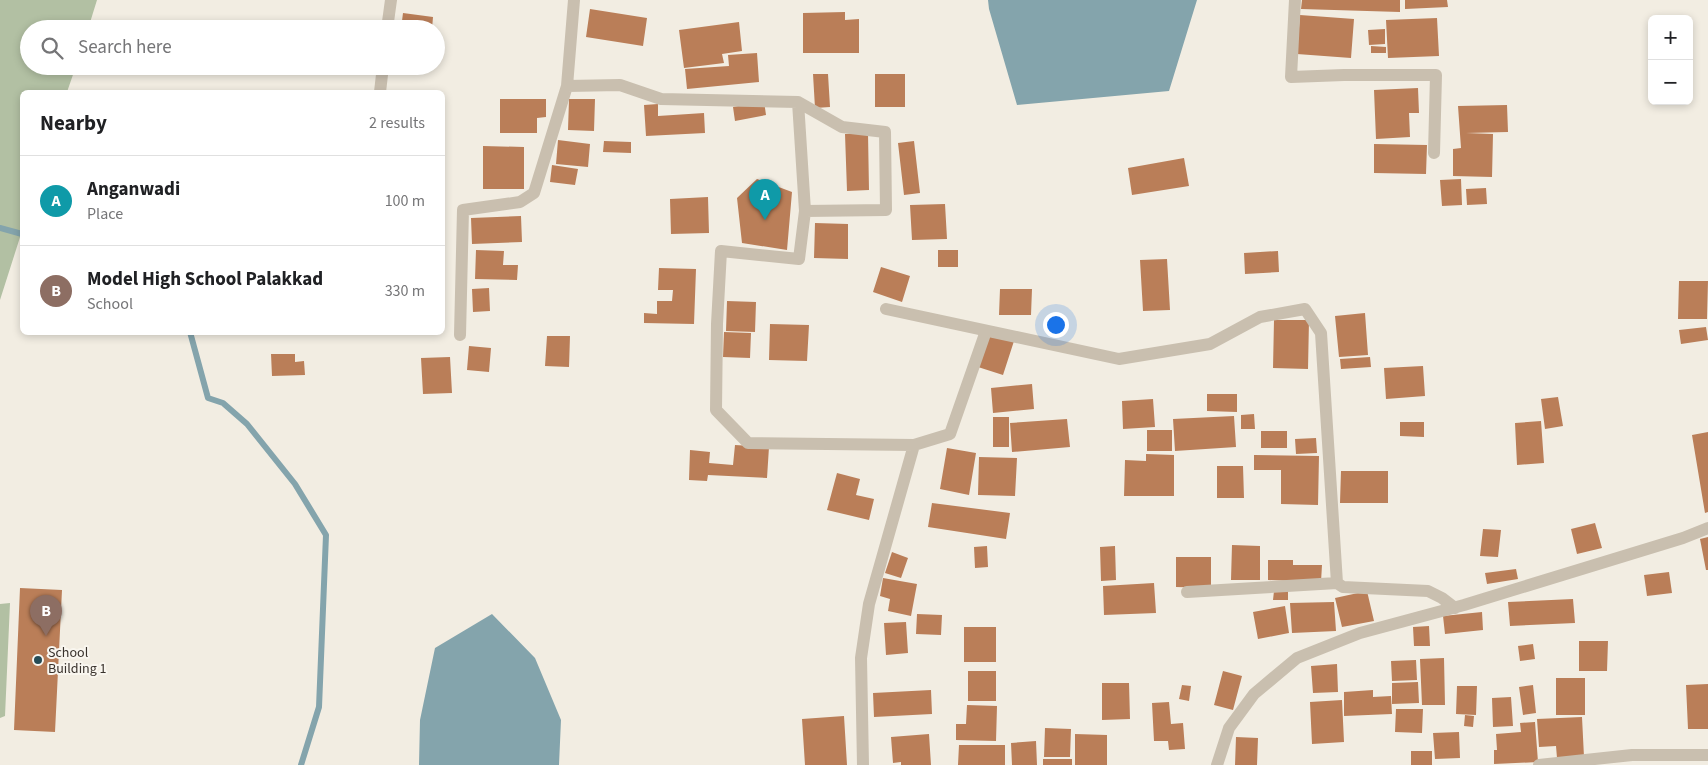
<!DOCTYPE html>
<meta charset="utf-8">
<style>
:root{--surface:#fff;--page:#f6f6f6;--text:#202124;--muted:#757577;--line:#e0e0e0;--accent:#264c56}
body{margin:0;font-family:"Source Sans 3",sans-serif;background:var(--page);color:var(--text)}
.controls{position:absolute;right:15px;top:15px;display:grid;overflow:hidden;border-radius:8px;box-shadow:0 2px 8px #0003}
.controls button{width:45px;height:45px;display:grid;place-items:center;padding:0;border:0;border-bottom:1px solid var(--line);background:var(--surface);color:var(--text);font:25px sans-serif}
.you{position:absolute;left:1055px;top:324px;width:18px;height:18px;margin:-12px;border:4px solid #fff;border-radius:50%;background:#1a73e8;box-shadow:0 0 0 8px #1a73e833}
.badge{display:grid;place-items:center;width:32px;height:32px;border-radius:50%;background:var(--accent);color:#fff;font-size:16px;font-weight:700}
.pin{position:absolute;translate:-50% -41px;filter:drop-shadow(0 1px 2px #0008)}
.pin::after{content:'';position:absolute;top:26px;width:18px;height:15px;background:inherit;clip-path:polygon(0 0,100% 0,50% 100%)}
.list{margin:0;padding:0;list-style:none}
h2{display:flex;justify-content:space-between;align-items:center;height:65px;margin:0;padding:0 20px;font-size:21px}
h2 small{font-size:16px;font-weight:400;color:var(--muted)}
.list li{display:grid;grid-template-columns:32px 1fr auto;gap:15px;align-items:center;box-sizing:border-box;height:90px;padding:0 20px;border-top:1px solid var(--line)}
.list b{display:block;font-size:19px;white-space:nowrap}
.list p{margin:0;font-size:16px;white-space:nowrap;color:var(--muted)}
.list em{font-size:16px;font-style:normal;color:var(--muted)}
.icon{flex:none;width:28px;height:28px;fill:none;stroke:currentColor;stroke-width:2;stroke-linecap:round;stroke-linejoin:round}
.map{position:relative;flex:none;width:1708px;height:765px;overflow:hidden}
.search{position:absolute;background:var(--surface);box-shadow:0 2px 8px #0003;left:20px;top:20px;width:425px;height:55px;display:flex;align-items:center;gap:12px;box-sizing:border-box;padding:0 18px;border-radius:28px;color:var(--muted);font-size:19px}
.panel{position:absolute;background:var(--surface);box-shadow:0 2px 8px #0003;left:20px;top:90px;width:425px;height:245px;border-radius:8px}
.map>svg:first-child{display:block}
.green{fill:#b2c0a3}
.water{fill:#84a4ac}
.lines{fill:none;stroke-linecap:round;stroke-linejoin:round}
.stream{stroke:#84a4ac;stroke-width:6}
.building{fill:#ba7e58}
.minor{stroke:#c9bfaf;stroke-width:12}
.poi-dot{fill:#264c56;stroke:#f9f6ef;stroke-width:2}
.labels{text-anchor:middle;stroke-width:4;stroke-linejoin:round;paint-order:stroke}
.poi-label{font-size:14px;fill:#39322c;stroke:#f9f6ef;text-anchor:start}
</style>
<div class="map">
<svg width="1708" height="765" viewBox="0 0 1708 765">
<rect width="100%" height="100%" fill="#f2ede2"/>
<!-- green -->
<path class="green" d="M 0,0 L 97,0 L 88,29 L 29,29 L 29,66 L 76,66 L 67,92 L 22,92 L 22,231 L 0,300 Z
M 10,603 L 5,716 L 0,718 L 0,604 Z"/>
<!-- water -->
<path class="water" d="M 988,0 L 1197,0 L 1169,91 L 1017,105 L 989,9 Z
M 492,614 L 535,658 L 561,720 L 559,765 L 419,765 L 420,720 L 435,648 Z"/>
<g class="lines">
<!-- stream -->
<path class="stream" d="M 0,228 L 22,234
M 190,332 L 208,398 L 223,403 L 247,424 L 295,484 L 326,535 L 319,707 L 301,765"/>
</g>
<!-- building -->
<path class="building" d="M 1302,0 L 1400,0 L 1400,12 L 1301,9 Z
M 1405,0 L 1447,0 L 1448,7 L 1405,9 Z
M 590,9 L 647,18 L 643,46 L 586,37 Z
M 845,12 L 845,20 L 859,19 L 859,53 L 803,53 L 803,13 Z
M 403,13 L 433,17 L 432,29 L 401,29 Z
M 1300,15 L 1354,19 L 1351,58 L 1297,54 Z
M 1437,18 L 1439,56 L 1388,58 L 1386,20 Z
M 739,22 L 742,51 L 722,54 L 724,63 L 684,68 L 679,30 Z
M 1385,29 L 1385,44 L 1369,45 L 1368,30 Z
M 1371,46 L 1386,47 L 1386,53 L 1371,53 Z
M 757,53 L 759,82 L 687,89 L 685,69 L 729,66 L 728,55 Z
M 813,74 L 828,74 L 830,107 L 815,108 Z
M 875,74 L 905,74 L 905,107 L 875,107 Z
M 1418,88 L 1419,113 L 1409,113 L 1410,137 L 1376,139 L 1374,90 Z
M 500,99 L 546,99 L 546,117 L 537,118 L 537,133 L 500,133 Z
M 569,99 L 595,99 L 594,131 L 568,130 Z
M 764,101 L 766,115 L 735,121 L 733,107 Z
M 658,104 L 658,116 L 704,113 L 705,133 L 646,136 L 644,105 Z
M 1507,105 L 1508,132 L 1466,133 L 1493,134 L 1492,177 L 1453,176 L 1453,149 L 1461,148 L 1458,106 Z
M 868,133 L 869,190 L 847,191 L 845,134 Z
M 558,140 L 590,144 L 588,167 L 556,164 Z
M 604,141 L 631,142 L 631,153 L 603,152 Z
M 914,141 L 920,193 L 904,195 L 898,143 Z
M 1374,144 L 1427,145 L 1426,174 L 1374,173 Z
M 483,146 L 524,147 L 524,189 L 483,189 Z
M 1184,158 L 1189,186 L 1132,195 L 1128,168 Z
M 552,165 L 578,169 L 575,185 L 550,182 Z
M 757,179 L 792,192 L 787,250 L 742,243 L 737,198 Z
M 1461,179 L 1462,205 L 1442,206 L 1440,180 Z
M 1486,188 L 1487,204 L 1467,205 L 1466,189 Z
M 708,197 L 709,233 L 671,234 L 670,199 Z
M 945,204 L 947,239 L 912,240 L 910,205 Z
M 521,216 L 522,242 L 472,244 L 471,218 Z
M 815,223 L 848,224 L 848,259 L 814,258 Z
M 476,250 L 504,251 L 503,265 L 518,265 L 517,280 L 475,279 Z
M 938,250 L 958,250 L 958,267 L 938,267 Z
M 1278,251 L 1279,272 L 1245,274 L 1244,253 Z
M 1167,259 L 1170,310 L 1143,311 L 1140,260 Z
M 881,267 L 910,276 L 902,302 L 873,292 Z
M 659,268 L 696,269 L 694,324 L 644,323 L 644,313 L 657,314 L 657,301 L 672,301 L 673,290 L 658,290 Z
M 1679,281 L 1708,281 L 1707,319 L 1678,319 Z
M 489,288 L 490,311 L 473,312 L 472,289 Z
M 1000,289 L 1032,289 L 1031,315 L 999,315 Z
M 727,301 L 756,302 L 755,332 L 726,331 Z
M 1365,313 L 1368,355 L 1339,357 L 1335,316 Z
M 1274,320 L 1309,320 L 1308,369 L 1273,368 Z
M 770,324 L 809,325 L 807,361 L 769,360 Z
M 1706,327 L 1708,340 L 1681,344 L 1679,330 Z
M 724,332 L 751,333 L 750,358 L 723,357 Z
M 988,334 L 1014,341 L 1003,375 L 978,367 Z
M 547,336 L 570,336 L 569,367 L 545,366 Z
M 469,346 L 491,348 L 489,372 L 467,370 Z
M 271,354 L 295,354 L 295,362 L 304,361 L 305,375 L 272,376 Z
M 450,357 L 452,393 L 423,394 L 421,358 Z
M 1370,357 L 1371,367 L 1341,369 L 1340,359 Z
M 1423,366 L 1425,396 L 1386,399 L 1384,368 Z
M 1032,384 L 1034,409 L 993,413 L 991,388 Z
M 1207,394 L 1237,394 L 1237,412 L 1207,411 Z
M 1558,397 L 1563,426 L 1545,429 L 1541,399 Z
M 1153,399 L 1155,427 L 1123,429 L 1122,401 Z
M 1254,414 L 1255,429 L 1241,429 L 1241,415 Z
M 1234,416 L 1236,447 L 1175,451 L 1173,419 Z
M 993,417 L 1009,417 L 1009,447 L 993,447 Z
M 1067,419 L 1070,447 L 1012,452 L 1010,423 Z
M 1541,421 L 1544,463 L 1517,465 L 1515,423 Z
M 1400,422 L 1424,422 L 1424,437 L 1400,436 Z
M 1147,430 L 1172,430 L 1172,451 L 1147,451 Z
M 1261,431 L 1287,431 L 1287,448 L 1261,448 Z
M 1708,432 L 1708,512 L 1705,513 L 1692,435 Z
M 1316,438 L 1317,453 L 1296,454 L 1295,439 Z
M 735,445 L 769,447 L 767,478 L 708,475 L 707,481 L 689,480 L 690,450 L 710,452 L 709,463 L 733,465 Z
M 947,448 L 976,453 L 969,495 L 940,489 Z
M 1146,454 L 1174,455 L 1174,496 L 1124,496 L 1125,460 L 1146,461 Z
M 1254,455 L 1319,456 L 1318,505 L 1281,504 L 1281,470 L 1254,470 Z
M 979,457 L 1017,458 L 1015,496 L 978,495 Z
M 1217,466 L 1243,466 L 1244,498 L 1217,498 Z
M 1341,471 L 1388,471 L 1388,503 L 1340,503 Z
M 837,473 L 860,479 L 856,495 L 874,499 L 869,520 L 827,510 Z
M 932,503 L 1010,513 L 1006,539 L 928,527 Z
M 1595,523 L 1602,548 L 1577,554 L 1571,529 Z
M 1483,529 L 1501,530 L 1498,557 L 1480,556 Z
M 1708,537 L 1708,570 L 1706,570 L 1700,539 Z
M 1232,545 L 1260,546 L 1260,580 L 1231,580 Z
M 987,546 L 988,567 L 975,568 L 974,547 Z
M 1115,546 L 1116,580 L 1101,581 L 1100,547 Z
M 892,552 L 908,558 L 901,578 L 885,573 Z
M 1176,557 L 1211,557 L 1211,588 L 1176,587 Z
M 1268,560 L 1293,560 L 1293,565 L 1322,565 L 1321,582 L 1268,580 Z
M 1516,569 L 1518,579 L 1487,584 L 1485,573 Z
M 1669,572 L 1672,593 L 1647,596 L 1644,575 Z
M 883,578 L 917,584 L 911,616 L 888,611 L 890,599 L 880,596 Z
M 1154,583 L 1156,613 L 1104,615 L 1103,586 Z
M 20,588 L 62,590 L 55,732 L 14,730 Z
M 1274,591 L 1288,591 L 1288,600 L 1273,600 Z
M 1367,591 L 1374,621 L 1342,627 L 1335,598 Z
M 1573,599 L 1575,623 L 1510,626 L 1508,602 Z
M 1334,602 L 1336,631 L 1292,633 L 1290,603 Z
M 1285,606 L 1289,633 L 1258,639 L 1253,612 Z
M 1482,612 L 1483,630 L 1445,634 L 1443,616 Z
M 917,614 L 942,615 L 941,635 L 916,634 Z
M 906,622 L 908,653 L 886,655 L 884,623 Z
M 1429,626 L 1430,646 L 1414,646 L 1413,627 Z
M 964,627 L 996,627 L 996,662 L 964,662 Z
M 1579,641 L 1608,641 L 1607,671 L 1579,671 Z
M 1533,644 L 1535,659 L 1520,661 L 1518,646 Z
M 1444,658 L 1445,705 L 1422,705 L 1420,659 Z
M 1416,660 L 1417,680 L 1392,681 L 1391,661 Z
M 1337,664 L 1338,692 L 1313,693 L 1311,666 Z
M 968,671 L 996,671 L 996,701 L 968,701 Z
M 1223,671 L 1242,676 L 1233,710 L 1214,705 Z
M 1556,678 L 1585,678 L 1585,715 L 1556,715 Z
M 1418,682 L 1419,703 L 1392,704 L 1392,683 Z
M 1102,683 L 1129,683 L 1130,719 L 1102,720 Z
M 1708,684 L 1708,729 L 1688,729 L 1686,685 Z
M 1182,685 L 1191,686 L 1189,701 L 1179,699 Z
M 1533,685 L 1536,713 L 1523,715 L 1519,687 Z
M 1457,686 L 1477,686 L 1476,715 L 1456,714 Z
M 931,690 L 932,714 L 874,717 L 873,693 Z
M 1373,690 L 1373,697 L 1391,696 L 1392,714 L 1344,716 L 1344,692 Z
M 1511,697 L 1513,726 L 1493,727 L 1492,698 Z
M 1342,700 L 1344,742 L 1312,744 L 1310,702 Z
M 1169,702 L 1171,724 L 1183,723 L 1185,749 L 1169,750 L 1168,741 L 1154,741 L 1152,703 Z
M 967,705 L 997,706 L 996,741 L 956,740 L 956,724 L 966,724 Z
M 1396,709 L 1423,709 L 1422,733 L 1395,732 Z
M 1465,715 L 1474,716 L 1473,727 L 1464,726 Z
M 844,716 L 847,765 L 805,765 L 802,719 Z
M 1582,717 L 1584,757 L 1557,758 L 1556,746 L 1539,747 L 1537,719 Z
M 1535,722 L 1538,762 L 1494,764 L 1494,750 L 1497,750 L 1496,734 L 1521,732 L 1520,723 Z
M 1045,728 L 1071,729 L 1070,757 L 1044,757 Z
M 1459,732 L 1460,758 L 1435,759 L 1433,733 Z
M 929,734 L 931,765 L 901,765 L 901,762 L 893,763 L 891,737 Z
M 1075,734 L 1107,735 L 1107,765 L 1075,765 Z
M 1236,737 L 1258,738 L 1257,765 L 1235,765 Z
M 1036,741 L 1037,765 L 1012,765 L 1011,743 Z
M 959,745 L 1005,745 L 1005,765 L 958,765 Z
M 1411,751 L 1432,751 L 1432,765 L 1411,765 Z
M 1043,759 L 1072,759 L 1072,765 L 1043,765 Z"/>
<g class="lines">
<!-- minor -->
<path class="minor" d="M 1295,0 L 1291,77 L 1344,75 L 1436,75 L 1434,153
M 387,29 L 391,0
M 567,86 L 620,85 L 661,99 L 798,102 L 842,127 L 885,132 L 886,210 L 805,211 L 799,259 L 721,251 L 717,324 L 716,410 L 748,443 L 914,445 L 950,434 L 986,331
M 380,92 L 383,66
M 798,102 L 805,211
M 886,309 L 1119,359 L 1210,344 L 1260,317 L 1305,309 L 1321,333 L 1337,583 L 1343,587 L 1428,591 L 1442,598 L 1455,608
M 460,335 L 463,210 L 520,202 L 534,193 L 567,86 L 574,0
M 1187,592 L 1337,583
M 863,765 L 861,658 L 869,604 L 914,445
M 1217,765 L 1229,728 L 1254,694 L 1297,658 L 1360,633 L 1464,605 L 1683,538 L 1708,528
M 1539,765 L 1632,755 L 1708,755"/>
</g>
<!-- markers -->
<circle class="poi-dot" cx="38" cy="660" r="5"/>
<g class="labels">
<!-- poi labels -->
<g class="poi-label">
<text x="48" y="657">School<tspan x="48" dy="16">Building 1</tspan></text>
</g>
</g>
</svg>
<div class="controls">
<button>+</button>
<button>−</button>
</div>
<div class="you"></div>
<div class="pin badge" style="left:765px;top:220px;background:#0f9aa8">A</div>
<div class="pin badge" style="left:46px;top:636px;background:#8d6e63">B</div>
<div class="search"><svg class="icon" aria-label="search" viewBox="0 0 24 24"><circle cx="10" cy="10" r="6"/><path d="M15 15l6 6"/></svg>Search here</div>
<section class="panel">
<h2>Nearby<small>2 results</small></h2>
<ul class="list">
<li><span class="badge" style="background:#0f9aa8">A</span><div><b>Anganwadi</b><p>Place</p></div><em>100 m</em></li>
<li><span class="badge" style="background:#8d6e63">B</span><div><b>Model High School Palakkad</b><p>School</p></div><em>330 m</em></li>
</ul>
</section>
</div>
